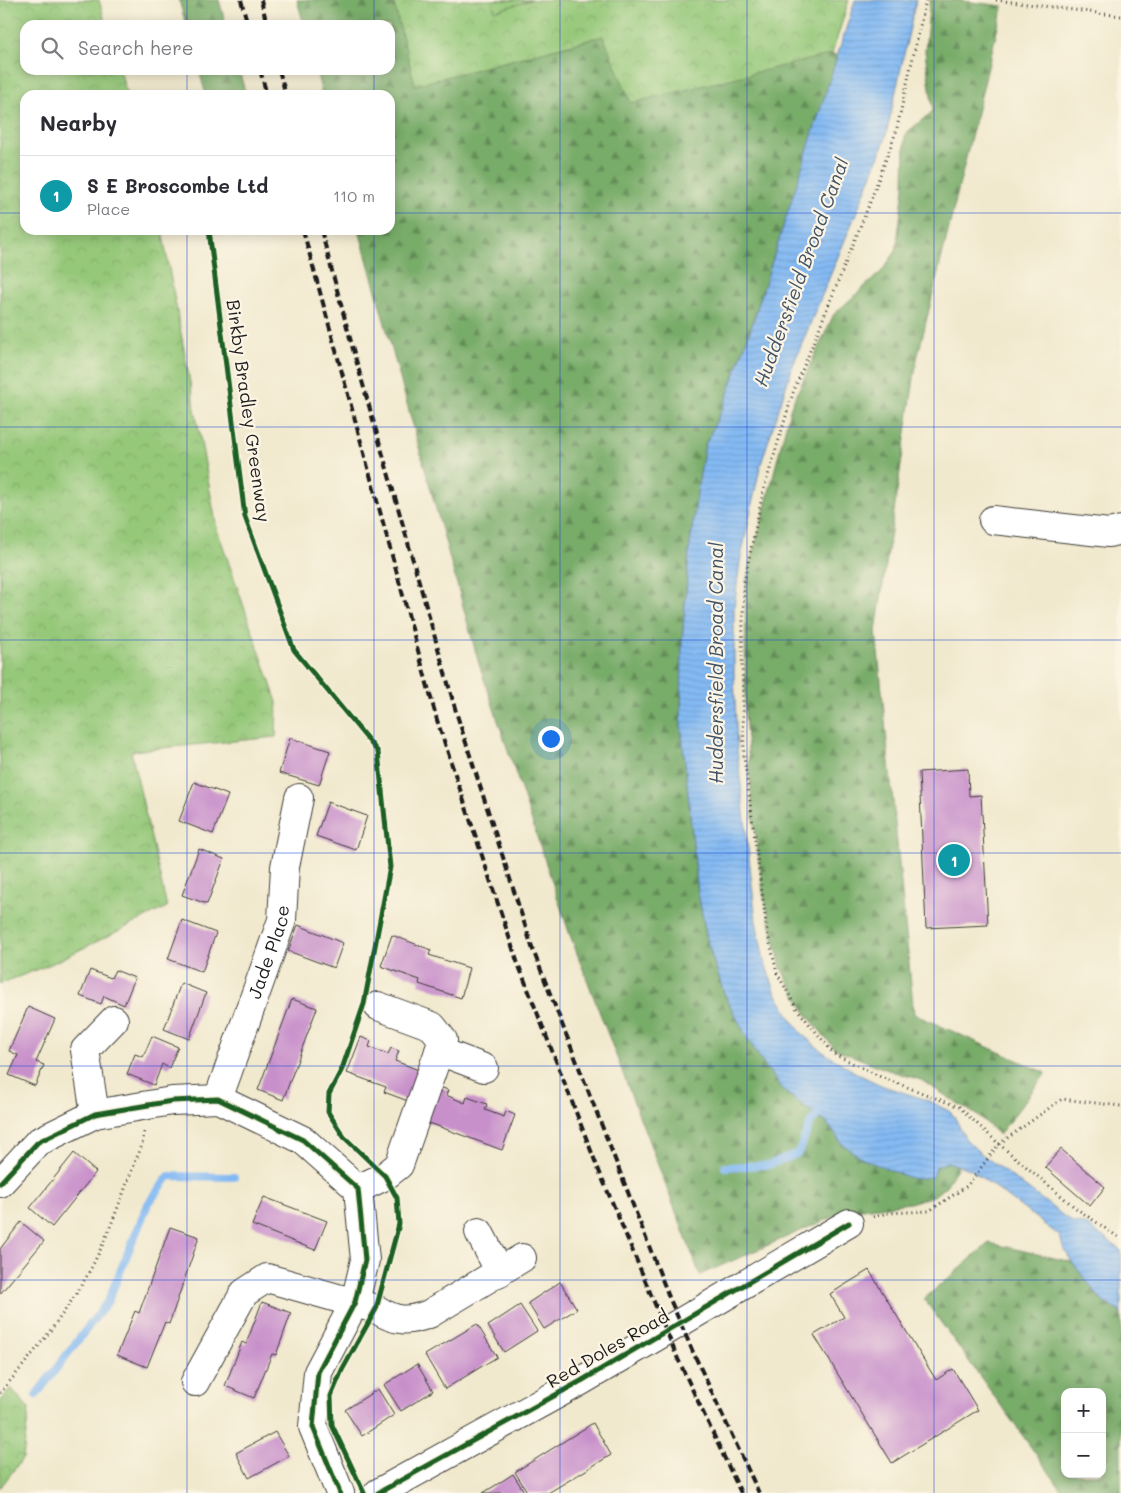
<!DOCTYPE html>
<meta charset="utf-8">
<style>
:root{--surface:#fff;--page:#f7f7f7;--text:#2b2b33;--muted:#7c7c81;--line:#e1e1e2;--accent:#7c3aed}
body{margin:0;font-family:Mali,sans-serif;background:var(--page);color:var(--text)}
.controls{position:absolute;right:15px;bottom:15px;display:grid;overflow:hidden;border-radius:10px;box-shadow:0 2px 12px #0003}
.controls button{width:45px;height:45px;display:grid;place-items:center;padding:0;border:0;border-bottom:1px solid var(--line);background:var(--surface);color:var(--text);font:25px sans-serif}
.you{position:absolute;left:550px;top:738px;width:18px;height:18px;margin:-12px;border:4px solid #fff;border-radius:50%;background:#1a73e8;box-shadow:0 0 0 8px #1a73e833}
.badge{display:grid;place-items:center;width:32px;height:32px;border-radius:50%;background:var(--accent);color:#fff;font-size:16px;font-weight:700}
.pin{position:absolute;translate:-50% -50%;border:2px solid #fff;box-shadow:0 1px 5px #0006}
.list{margin:0;padding:0;list-style:none}
h2{display:flex;justify-content:space-between;align-items:center;height:65px;margin:0;padding:0 20px;font-size:21px}
h2 small{font-size:16px;font-weight:400;color:var(--muted)}
.list li{display:grid;grid-template-columns:32px 1fr auto;gap:15px;align-items:center;box-sizing:border-box;height:80px;padding:0 20px;border-top:1px solid var(--line)}
.list b{display:block;font-size:19px;white-space:nowrap}
.list p{margin:0;font-size:16px;white-space:nowrap;color:var(--muted)}
.list em{font-size:16px;font-style:normal;color:var(--muted)}
.icon{flex:none;width:28px;height:28px;fill:none;stroke:currentColor;stroke-width:2;stroke-linecap:round;stroke-linejoin:round}
.map{position:relative;flex:none;width:1121px;height:1493px;overflow:hidden}
.search{position:absolute;background:var(--surface);box-shadow:0 2px 12px #0003;left:20px;top:20px;width:375px;height:55px;display:flex;align-items:center;gap:12px;box-sizing:border-box;padding:0 18px;border-radius:15px;color:var(--muted);font-size:19px}
.panel{position:absolute;background:var(--surface);box-shadow:0 2px 12px #0003;left:20px;top:90px;width:375px;height:145px;border-radius:15px}
.map>svg:first-child{display:block}
.forest{fill:url(#forest-firs);stroke:#4a6442;fill-rule:evenodd}
.park{fill:url(#park-crowns);stroke:#58724a}
.pitch{fill:#95c879;stroke:#58724a}
.water{fill:url(#water-rules);stroke:#506b88}
.lines{fill:none;stroke-linecap:round;stroke-linejoin:round}
.stream{stroke:#84baf3;stroke-width:8}
.building{fill:#c890cb}
.minor-casing{stroke:#3c3b37;stroke-width:30}
.path{stroke:#3c3b37;stroke-width:3;stroke-dasharray:1 4;stroke-linecap:butt}
.minor{stroke:#fff;stroke-width:28}
.rail{stroke:#1c1c1c;stroke-width:4;stroke-dasharray:8 4;stroke-linecap:butt}
.cycleway-casing{stroke:#fcf5e5;stroke-width:8}
.cycleway{stroke:#1b5e20;stroke-width:5}
.grid{fill:none;stroke:#1d4ed8;stroke-width:1;stroke-opacity:0.55}
.labels{text-anchor:middle;stroke-width:4.5;stroke-linejoin:round;paint-order:stroke}
.street-label{font-size:18px;fill:#1c1c1c;stroke:#fcf5e5}
.water-label{font-size:19px;font-style:italic;fill:#405367;stroke:#fcf5e5}
</style>
<div class="map">
<svg width="1121" height="1493" viewBox="0 0 1121 1493">
<defs>
<pattern id="forest-firs" width="22" height="20" patternUnits="userSpaceOnUse" patternTransform="scale(1.25)"><rect width="22" height="20" fill="#78ac69"/><path d="M5 1l3.5 6h-7zM16 11l3.5 6h-7z" fill="#628b56"/></pattern>
<pattern id="park-crowns" width="20" height="18" patternUnits="userSpaceOnUse" patternTransform="scale(1.25)"><rect width="20" height="18" fill="#95c879"/><path d="M2 6a3 3 0 1 1 6 0M12 15a3 3 0 1 1 6 0" fill="none" stroke="#80ab68"/></pattern>
<pattern id="water-rules" width="6" height="5" patternUnits="userSpaceOnUse" patternTransform="scale(1.25)"><rect width="6" height="5" fill="#84baf3"/><path d="M0 2.5h6" fill="none" stroke="#719fd0"/></pattern>
</defs>
<rect width="100%" height="100%" fill="#fcf5e5"/>
<filter id="ink" filterUnits="userSpaceOnUse"><feTurbulence type="fractalNoise" baseFrequency=".02" numOctaves="2"/><feDisplacementMap in="SourceGraphic" scale="10" xChannelSelector="R" yChannelSelector="G"/><feConvolveMatrix kernelMatrix="1 2 1 2 8 2 1 2 1" color-interpolation-filters="sRGB"/></filter>
<filter id="wash" filterUnits="userSpaceOnUse"><feTurbulence type="fractalNoise" baseFrequency=".0096" numOctaves="4" result="noise"/><feDisplacementMap in="SourceGraphic" scale="20" xChannelSelector="R" yChannelSelector="G"/><feGaussianBlur stdDeviation="1.12" result="paint"/><feColorMatrix in="noise" values="0 0 0 0 0 0 0 0 0 0 0 0 0 0 0 0 0 1.4 0 .05"/><feComposite in="paint" operator="in"/></filter>
<g filter="url(#wash)">
<rect width="100%" height="100%" fill="#f1e9ce"/>
<!-- forest -->
<path class="forest" d="M 179,0 L 219,0 L 226,25 L 186,25 Z
M 297,0 L 393,0 L 415,85 L 603,36 L 832,54 L 838,56 L 750,331 L 724,405 L 705,445 L 698,486 L 689,552 L 682,643 L 681,724 L 698,893 L 708,944 L 724,993 L 746,1036 L 763,1063 L 785,1092 L 827,1123 L 842,1144 L 863,1159 L 914,1179 L 947,1162 L 959,1165 L 946,1186 L 934,1196 L 910,1203 L 846,1211 L 700,1275 L 570,935 L 479,664 L 359,230 L 390,230 L 390,95 L 322,95 L 316,70 L 390,70 L 390,25 L 304,25 Z
M 930,0 L 955,0 L 1003,6 L 917,359 L 876,631 L 914,1014 L 1046,1073 L 999,1135 L 981,1118 L 921,1080 L 888,1070 L 835,1049 L 807,1015 L 781,968 L 763,892 L 753,815 L 745,713 L 746,582 L 791,406 L 834,314 L 881,272 L 896,251 L 904,187 L 905,134 L 933,111 L 925,51 Z
M 199,70 L 239,70 L 246,95 L 206,95 Z
M 989,1243 L 1072,1262 L 1103,1302 L 1119,1311 L 1121,1315 L 1121,1493 L 1064,1493 L 924,1299 ZM 1065,1392 L 1102,1392 L 1102,1474 L 1065,1474 Z"/>
<!-- park -->
<path class="park" d="M 0,0 L 99,0 L 106,25 L 25,25 L 25,70 L 120,70 L 127,95 L 25,95 L 25,230 L 162,230 L 217,529 L 277,702 L 276,737 L 131,751 L 167,907 L 51,964 L 0,984 Z
M 393,0 L 849,0 L 832,54 L 631,103 L 603,36 L 415,85 Z
M 11,1388 L 29,1409 L 23,1458 L 0,1488 L 0,1400 Z"/>
<!-- pitch -->
<path class="pitch" d="M 492,0 L 531,0 L 495,11 Z"/>
<!-- water -->
<path class="water" d="M 855,0 L 916,0 L 885,140 L 862,199 L 793,365 L 760,467 L 740,562 L 734,608 L 734,674 L 737,749 L 756,921 L 764,960 L 775,991 L 791,1019 L 803,1035 L 823,1052 L 858,1074 L 883,1086 L 927,1100 L 949,1111 L 954,1116 L 965,1138 L 979,1152 L 1073,1223 L 1085,1224 L 1121,1250 L 1121,1315 L 1119,1311 L 1103,1302 L 1072,1262 L 1063,1247 L 1060,1236 L 970,1169 L 947,1162 L 936,1167 L 932,1177 L 914,1179 L 897,1173 L 863,1159 L 842,1144 L 827,1123 L 785,1092 L 763,1063 L 746,1036 L 724,993 L 708,944 L 698,893 L 681,724 L 682,643 L 689,552 L 698,486 L 705,445 L 724,405 L 750,331 Z"/>
<g class="lines">
<!-- stream -->
<path class="stream" d="M 725,1167 L 769,1165 L 798,1153 L 811,1122 L 825,1108
M 36,1395 L 108,1301 L 148,1204 L 169,1176 L 234,1177"/>
</g>
<g id="blocks">
<!-- building -->
<path class="building" d="M 290,738 L 330,751 L 319,785 L 279,773 Z
M 968,769 L 969,796 L 981,795 L 988,925 L 926,928 L 919,772 Z
M 194,782 L 228,795 L 213,834 L 179,821 Z
M 328,802 L 367,816 L 356,850 L 316,836 Z
M 199,849 L 224,859 L 207,904 L 182,895 Z
M 182,920 L 216,933 L 202,972 L 168,959 Z
M 298,925 L 343,943 L 334,968 L 288,951 Z
M 392,935 L 431,950 L 429,955 L 469,968 L 461,998 L 419,984 L 420,980 L 381,966 Z
M 90,970 L 111,978 L 115,970 L 135,978 L 124,1005 L 104,996 L 101,1004 L 80,996 Z
M 181,983 L 206,993 L 189,1039 L 164,1029 Z
M 292,999 L 317,1008 L 283,1100 L 258,1090 Z
M 28,1007 L 55,1019 L 36,1062 L 44,1065 L 35,1086 L 9,1075 L 18,1055 L 9,1051 Z
M 152,1036 L 178,1047 L 169,1068 L 162,1064 L 154,1085 L 127,1074 L 135,1054 L 143,1057 Z
M 361,1037 L 371,1041 L 369,1047 L 388,1054 L 391,1048 L 399,1051 L 395,1061 L 419,1070 L 408,1101 L 384,1092 L 386,1087 L 347,1073 Z
M 437,1086 L 448,1090 L 446,1095 L 465,1103 L 467,1097 L 487,1104 L 485,1110 L 504,1117 L 506,1111 L 515,1115 L 502,1150 L 424,1121 Z
M 1061,1149 L 1105,1187 L 1090,1206 L 1045,1167 Z
M 74,1153 L 96,1172 L 52,1227 L 30,1208 Z
M 264,1197 L 327,1221 L 315,1250 L 252,1225 Z
M 21,1222 L 44,1241 L 0,1294 L 0,1249 Z
M 170,1227 L 199,1237 L 169,1324 L 165,1322 L 147,1367 L 117,1355 L 135,1311 L 139,1313 Z
M 869,1270 L 936,1380 L 953,1369 L 978,1410 L 892,1463 L 814,1335 L 844,1317 L 830,1294 Z
M 560,1282 L 577,1309 L 544,1329 L 528,1303 Z
M 262,1302 L 291,1313 L 276,1355 L 272,1354 L 254,1398 L 225,1386 L 242,1342 L 246,1344 Z
M 520,1305 L 537,1331 L 504,1352 L 488,1326 Z
M 477,1324 L 497,1357 L 445,1389 L 425,1355 Z
M 417,1364 L 433,1391 L 401,1411 L 384,1385 Z
M 378,1389 L 394,1415 L 362,1436 L 345,1410 Z
M 593,1423 L 611,1455 L 548,1493 L 528,1493 L 515,1472 Z
M 275,1432 L 289,1456 L 249,1478 L 236,1453 Z
M 513,1474 L 525,1493 L 483,1493 L 496,1485 Z"/>
</g>
</g>
<g filter="url(#ink)">
<use href="#blocks" fill-opacity="0" stroke="#3c3b37" stroke-width="1"/>
<g class="lines">
<!-- minor casing -->
<g class="minor-casing">
<g id="minor">
<path d="M 993,520 L 1109,533 L 1121,530"/>
<path d="M 439,1051 L 484,1068"/>
<path id="s1" d="M 218,1099 L 282,920 L 285,867 L 299,798"/>
<path d="M 95,1114 L 85,1050 L 114,1020"/>
<path d="M 0,1183 L 38,1142 L 95,1114 L 172,1101 L 218,1099 L 303,1140 L 358,1189 L 365,1260 L 355,1302 L 318,1372 L 313,1427 L 340,1493"/>
<path d="M 358,1189 L 385,1176 L 399,1165 L 443,1040 L 432,1026 L 378,1006"/>
<path d="M 479,1232 L 500,1272"/>
<path d="M 195,1382 L 244,1293 L 267,1278 L 376,1309 C 396,1322 408,1322 429,1314 L 522,1258"/>
<path d="M 378,1493 L 581,1381 L 849,1223"/>
</g>
</g>
<!-- path -->
<path class="path" d="M 926,0 L 896,132 L 869,205 L 793,393 L 763,492 L 744,582 L 742,657 L 744,757 L 767,931 L 777,973 L 797,1009 L 834,1054 L 881,1077 L 959,1107 L 999,1144 L 1077,1209 L 1121,1239
M 996,0 L 1121,16
M 873,1217 L 887,1213 L 929,1211 L 967,1186 L 999,1144 L 1062,1099 L 1121,1106
M 0,1393 C 28,1360 56,1326 79,1289 C 107,1245 122,1193 142,1145 L 144,1132"/>
<!-- minor -->
<use href="#minor" class="minor"/>
<!-- rail -->
<path class="rail" d="M 241,0 L 248,25
M 261,0 L 267,25
M 260,70 L 267,95
M 279,70 L 286,95
M 303,230 L 437,720 L 517,961 L 597,1166 L 678,1359 L 741,1493
M 321,230 L 354,353 L 457,715 L 533,950 L 669,1297 L 693,1352 L 759,1493"/>
<!-- cycleway casing -->
<g class="cycleway-casing">
<path id="cycleway" d="M 209,230 L 245,517 L 294,650 L 378,752 L 390,867 L 364,1004 L 342,1069 L 329,1094 L 328,1112 L 344,1137 L 385,1176 L 397,1198 L 399,1224 L 376,1309 L 342,1370 L 331,1396 L 332,1425 L 364,1493
M 0,1183 L 38,1142 L 95,1114 L 172,1101 L 218,1099 L 303,1140 L 358,1189 L 365,1260 L 355,1302 L 318,1372 L 313,1427 L 340,1493
M 378,1493 L 581,1381 L 849,1223"/>
</g>
<!-- cycleway -->
<use href="#cycleway" class="cycleway"/>
</g>
</g>
<!-- grid -->
<path class="grid" d="M 187,0 L 187,25M 374,0 L 374,25M 560,0 L 560,1493M 747,0 L 747,1493M 934,0 L 934,1493M 187,70 L 187,95M 374,70 L 374,95M 0,213 L 25,213M 390,213 L 1121,213M 187,230 L 187,1493M 374,230 L 374,1493M 0,427 L 1121,427M 0,640 L 1121,640M 0,853 L 1121,853M 0,1066 L 1121,1066M 0,1280 L 1121,1280"/>
<g class="labels">
<!-- street labels -->
<g class="street-label">
<text transform="translate(248 411) rotate(82)" y="6">Birkby Bradley Greenway</text>
<text dy="6" stroke="none"><textPath href="#s1" startOffset="156">Jade Place</textPath></text>
<text transform="translate(608 1349) rotate(-30)" y="6">Red Doles Road</text>
</g>
<!-- water labels -->
<g class="water-label">
<text transform="translate(801 272) rotate(-70)" y="7">Huddersfield Broad Canal</text>
<text transform="translate(716 663) rotate(-90)" y="7">Huddersfield Broad Canal</text>
</g>
</g>
</svg>
<div class="controls">
<button>+</button>
<button>−</button>
</div>
<div class="you"></div>
<div class="pin badge" style="left:954px;top:860px;background:#0f9aa8">1</div>
<div class="search"><svg class="icon" aria-label="search" viewBox="0 0 24 24"><circle cx="10" cy="10" r="6"/><path d="M15 15l6 6"/></svg>Search here</div>
<section class="panel">
<h2>Nearby<small></small></h2>
<ul class="list">
<li><span class="badge" style="background:#0f9aa8">1</span><div><b>S E Broscombe Ltd</b><p>Place</p></div><em>110 m</em></li>
</ul>
</section>
</div>
